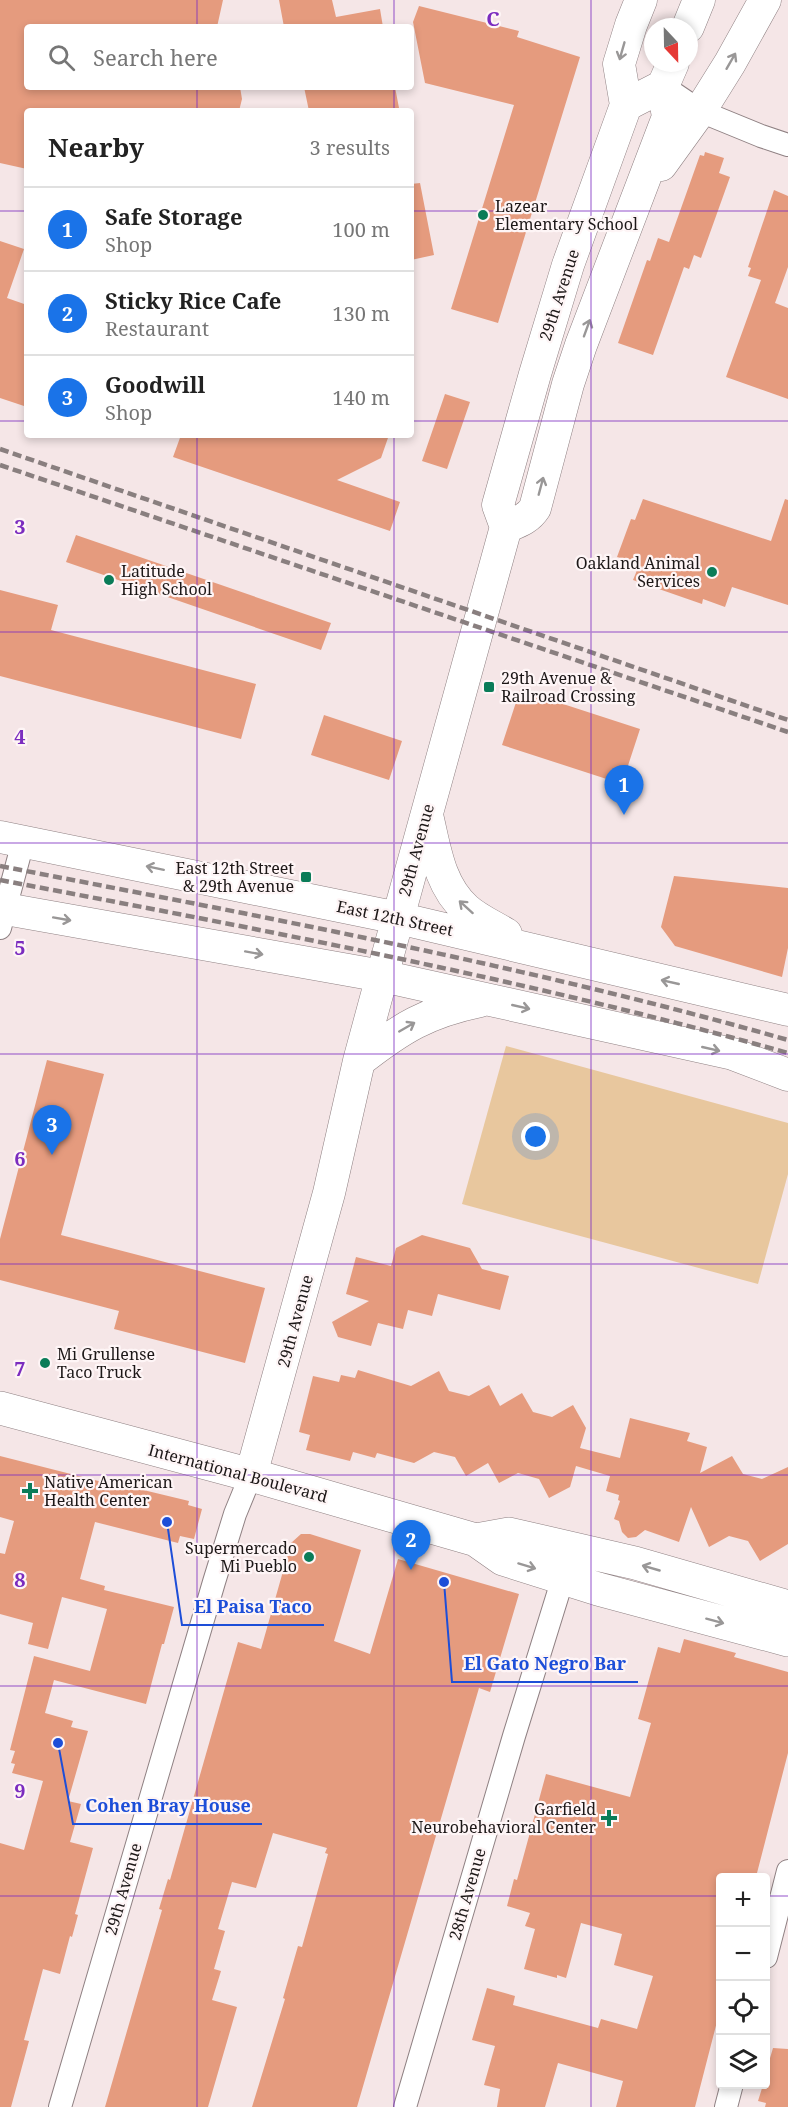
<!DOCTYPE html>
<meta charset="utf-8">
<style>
:root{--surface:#fff;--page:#f6f6f6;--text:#222;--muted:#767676;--line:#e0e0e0;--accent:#1a73e8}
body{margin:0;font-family:"Noto Serif",serif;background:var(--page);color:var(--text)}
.controls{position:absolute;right:18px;bottom:18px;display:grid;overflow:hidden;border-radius:6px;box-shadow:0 3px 9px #0003}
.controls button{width:54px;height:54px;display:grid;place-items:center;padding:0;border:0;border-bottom:2px solid var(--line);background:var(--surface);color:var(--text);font:30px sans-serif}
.compass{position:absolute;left:644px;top:18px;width:54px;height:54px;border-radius:50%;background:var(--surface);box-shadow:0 3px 9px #0003;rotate:158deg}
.you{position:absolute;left:536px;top:1137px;width:21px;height:21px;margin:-15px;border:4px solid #fff;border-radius:50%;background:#1a73e8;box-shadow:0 0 0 9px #1a73e833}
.badge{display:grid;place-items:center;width:39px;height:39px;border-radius:50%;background:var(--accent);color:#fff;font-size:20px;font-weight:700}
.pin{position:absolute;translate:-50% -50px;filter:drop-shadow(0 2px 3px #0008)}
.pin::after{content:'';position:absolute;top:32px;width:21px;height:18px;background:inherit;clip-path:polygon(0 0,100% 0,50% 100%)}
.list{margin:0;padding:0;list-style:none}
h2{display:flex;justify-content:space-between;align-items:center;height:78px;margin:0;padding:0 24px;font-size:26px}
h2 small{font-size:20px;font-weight:400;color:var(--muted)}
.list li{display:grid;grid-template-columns:39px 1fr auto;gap:18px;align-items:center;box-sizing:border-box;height:84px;padding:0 24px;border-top:2px solid var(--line)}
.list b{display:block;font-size:22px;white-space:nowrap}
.list p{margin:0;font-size:20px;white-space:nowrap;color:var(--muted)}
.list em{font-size:20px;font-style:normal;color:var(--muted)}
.icon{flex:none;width:33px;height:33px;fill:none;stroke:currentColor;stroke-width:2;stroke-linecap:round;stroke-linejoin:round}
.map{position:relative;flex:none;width:788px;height:2107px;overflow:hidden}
.search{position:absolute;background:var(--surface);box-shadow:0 3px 9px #0003;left:24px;top:24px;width:390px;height:66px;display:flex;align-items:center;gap:15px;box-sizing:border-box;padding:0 21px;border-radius:6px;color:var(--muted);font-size:22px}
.panel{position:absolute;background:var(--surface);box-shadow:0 3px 9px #0003;left:24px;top:108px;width:390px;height:330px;border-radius:6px}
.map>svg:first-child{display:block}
.green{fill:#e8c79e}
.building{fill:#e59b7e}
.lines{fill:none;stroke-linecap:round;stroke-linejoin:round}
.minor-casing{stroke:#8f8183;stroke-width:24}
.secondary-casing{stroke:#8f8183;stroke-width:33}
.primary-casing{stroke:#8f8183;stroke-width:34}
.minor{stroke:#fff;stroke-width:22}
.secondary{stroke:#fff;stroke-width:32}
.primary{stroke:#fff;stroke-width:33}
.rail{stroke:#897f7f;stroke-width:4.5;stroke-dasharray:9 4.5;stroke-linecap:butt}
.oneway{stroke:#999797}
.grid{fill:none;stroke:#7b2cbf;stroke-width:1.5;stroke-opacity:0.55}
.poi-dot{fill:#0a7c58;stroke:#fef5f6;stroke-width:2}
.labels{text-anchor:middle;stroke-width:4.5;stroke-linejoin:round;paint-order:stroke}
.poi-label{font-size:16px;fill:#1c1717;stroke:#fef5f6;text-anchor:start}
.street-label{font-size:16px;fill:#1c1717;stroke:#fef5f6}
.grid-label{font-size:20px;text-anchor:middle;font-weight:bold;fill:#7b2cbf;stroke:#fef5f6;stroke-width:4.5;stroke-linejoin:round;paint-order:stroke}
.leader{fill:none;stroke:#1d4ed8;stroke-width:2}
.callout-dot{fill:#1d4ed8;stroke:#fef5f6;stroke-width:2}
.callout-label{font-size:18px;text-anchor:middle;font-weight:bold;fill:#1d4ed8;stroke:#fef5f6;stroke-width:4.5;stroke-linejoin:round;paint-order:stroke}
</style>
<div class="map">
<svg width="788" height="2107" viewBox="0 0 788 2107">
<rect width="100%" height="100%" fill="#f5e6e7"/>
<!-- green -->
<path class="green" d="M 506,1046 L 788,1123 L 788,1174 L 758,1284 L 462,1204 Z"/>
<!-- building -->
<path class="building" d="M 0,0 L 223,0 L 217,27 L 27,27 L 27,87 L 240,87 L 242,99 L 239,111 L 27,111 L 27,169 L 0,163 Z
M 279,0 L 332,0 L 336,17 L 380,9 L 383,27 L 284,27 Z
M 419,6 L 519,31 L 517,37 L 580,57 L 498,323 L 451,309 L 514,105 L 425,83 L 413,22 Z
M 304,87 L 395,87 L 399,108 L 382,111 L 309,111 Z
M 705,152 L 724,158 L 719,173 L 730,177 L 701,258 L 694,255 L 689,269 L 684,267 L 653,355 L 618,343 L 647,260 L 650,261 L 658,238 L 669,242 L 700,155 L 704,156 Z
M 420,183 L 434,255 L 411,260 L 411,184 Z
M 774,190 L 788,196 L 788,267 L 775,303 L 788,308 L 788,399 L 726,377 L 761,280 L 748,276 L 751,268 L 748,267 Z
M 0,241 L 24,249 L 7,298 L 27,305 L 27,407 L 0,398 Z
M 445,394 L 470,402 L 447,469 L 422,461 Z
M 181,435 L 389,435 L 381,458 L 337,480 L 400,502 L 390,531 L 173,457 Z
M 643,499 L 771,541 L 785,499 L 788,500 L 788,605 L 732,587 L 725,607 L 703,599 L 702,604 L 633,580 L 640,563 L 617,557 L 631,519 L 635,520 Z
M 76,535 L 331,623 L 321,650 L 66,562 Z
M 0,590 L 58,605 L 51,630 L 256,684 L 241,739 L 0,676 Z
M 520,690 L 640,729 L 622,784 L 502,745 Z
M 324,715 L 402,741 L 389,780 L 311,755 Z
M 674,876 L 788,888 L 788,948 L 782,977 L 675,946 L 661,927 Z
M 47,1060 L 104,1074 L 61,1235 L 265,1288 L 245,1363 L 114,1329 L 119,1311 L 0,1280 L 0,1239 Z
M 422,1235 L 470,1248 L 482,1269 L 509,1276 L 500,1310 L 438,1294 L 432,1316 L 408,1310 L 403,1329 L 378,1323 L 371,1346 L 338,1337 L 332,1322 L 369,1301 L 346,1294 L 356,1257 L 391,1266 L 396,1248 Z
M 358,1370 L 411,1386 L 439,1371 L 449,1391 L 469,1396 L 489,1385 L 500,1406 L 522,1393 L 533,1412 L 552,1417 L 573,1405 L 586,1428 L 580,1448 L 620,1458 L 630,1418 L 690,1433 L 687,1441 L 707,1447 L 700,1473 L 732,1456 L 743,1474 L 762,1479 L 788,1467 L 788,1544 L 760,1561 L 748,1541 L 729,1536 L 709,1547 L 691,1507 L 679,1542 L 645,1530 L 636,1537 L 628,1538 L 622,1532 L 619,1521 L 614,1519 L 620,1501 L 618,1500 L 619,1495 L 606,1491 L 610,1476 L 576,1466 L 570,1487 L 549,1498 L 539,1479 L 518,1473 L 499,1483 L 488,1463 L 466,1476 L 455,1457 L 434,1452 L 414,1463 L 377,1453 L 375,1458 L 353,1452 L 350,1461 L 306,1450 L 310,1435 L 299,1432 L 313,1376 L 339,1382 L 341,1375 L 355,1378 Z
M 0,1456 L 134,1490 L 135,1488 L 189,1501 L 188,1505 L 202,1509 L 194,1539 L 180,1536 L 178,1543 L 95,1522 L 80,1579 L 105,1586 L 104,1590 L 174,1607 L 164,1644 L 162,1644 L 146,1704 L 54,1680 L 45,1713 L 73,1721 L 71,1727 L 88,1731 L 68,1801 L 81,1804 L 70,1842 L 93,1848 L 75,1914 L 78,1915 L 72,1937 L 70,1936 L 60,1974 L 43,1969 L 24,2040 L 29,2041 L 11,2107 L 0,2107 L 0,1843 L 24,1850 L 43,1781 L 12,1773 L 15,1764 L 11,1763 L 15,1751 L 10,1750 L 34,1656 L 90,1671 L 107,1609 L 62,1597 L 48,1649 L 28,1644 L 33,1623 L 0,1614 L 0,1553 L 5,1554 L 14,1521 L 0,1517 Z
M 301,1534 L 310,1534 L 361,1550 L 334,1641 L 370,1654 L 398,1559 L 519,1594 L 490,1692 L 479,1688 L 357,2107 L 252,2107 L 285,1999 L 283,1998 L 298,1946 L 302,1947 L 328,1854 L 325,1853 L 327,1848 L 273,1833 L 256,1888 L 232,1882 L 218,1929 L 225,1931 L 214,1969 L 221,1971 L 212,2000 L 237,2007 L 208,2107 L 105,2107 L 162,1910 L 159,1909 L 168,1879 L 170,1880 L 238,1642 L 261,1649 L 291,1543 Z
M 684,1639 L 736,1653 L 734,1657 L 788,1672 L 788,1753 L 757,1873 L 754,1878 L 720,1878 L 720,2010 L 695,2107 L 616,2107 L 623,2081 L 558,2063 L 545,2107 L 497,2107 L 500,2089 L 484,2085 L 495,2046 L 472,2040 L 487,1988 L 515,1996 L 513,2005 L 598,2028 L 601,2019 L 637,2029 L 653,1976 L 614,1965 L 622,1934 L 581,1923 L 566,1978 L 557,1975 L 557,1978 L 524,1969 L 535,1929 L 525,1926 L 530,1913 L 507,1906 L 514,1879 L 517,1880 L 546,1774 L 630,1797 L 651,1723 L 638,1719 L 658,1647 L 680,1653 Z
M 773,2048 L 788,2049 L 788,2107 L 765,2107 L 766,2103 L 758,2101 L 763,2085 L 765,2085 L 765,2075 Z"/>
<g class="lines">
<!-- minor casing -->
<g class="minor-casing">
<path id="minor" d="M 663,86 L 700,111 L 761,136 L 788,145
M 0,928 L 23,842
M 766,1957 L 788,1871
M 60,2107 L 214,1582 L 235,1514 L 251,1475
M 405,2107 L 514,1736 L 563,1578
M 726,2107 L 732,2084"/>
</g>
<!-- secondary casing -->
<g class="secondary-casing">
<path id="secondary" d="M 688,27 L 699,0
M 626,105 L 619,64 L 631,25 L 641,0
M 661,165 L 700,111 L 730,63 L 765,0
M 506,527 C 518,522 528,519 535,508 L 568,384 L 581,345 L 668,117 L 663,86 L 673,63
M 427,815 C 435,848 439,885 466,909 C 477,919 493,926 506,934
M 0,837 L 398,918 L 788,1010
M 0,908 L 382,976 L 733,1054 L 788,1075
M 359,1061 C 401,1028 427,1012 480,1001
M 251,1475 L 329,1193 L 359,1061 L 382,976 L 506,527 L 498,505 L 535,374 L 568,265 L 626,105 L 663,86"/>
</g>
<!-- primary casing -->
<g class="primary-casing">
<path id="primary" d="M 0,1408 L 251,1475 L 476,1540 L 503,1559 L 598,1589 L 788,1640
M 476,1540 L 509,1534 L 635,1563 L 788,1607"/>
</g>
<!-- minor -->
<use href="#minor" class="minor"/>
<!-- secondary -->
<use href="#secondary" class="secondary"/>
<!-- primary -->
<use href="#primary" class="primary"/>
<!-- rail -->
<path class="rail" d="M 0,449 L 788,720
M 0,465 L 788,732
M 0,866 C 264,917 529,966 788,1040
M 0,880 C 264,930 529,980 788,1053"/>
</g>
<!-- one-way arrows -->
<defs><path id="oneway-shaft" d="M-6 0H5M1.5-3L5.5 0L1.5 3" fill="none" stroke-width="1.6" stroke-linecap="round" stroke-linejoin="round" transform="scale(1.5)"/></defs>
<g class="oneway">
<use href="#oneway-shaft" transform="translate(622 51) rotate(106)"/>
<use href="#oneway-shaft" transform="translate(731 61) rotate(-60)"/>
<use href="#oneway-shaft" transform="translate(587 328) rotate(-70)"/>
<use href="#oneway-shaft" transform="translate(541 486) rotate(-75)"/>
<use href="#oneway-shaft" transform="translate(155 868) rotate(-168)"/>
<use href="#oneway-shaft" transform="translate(466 907) rotate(-138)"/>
<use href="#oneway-shaft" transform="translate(62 919) rotate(10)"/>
<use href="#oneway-shaft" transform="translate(254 953) rotate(10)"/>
<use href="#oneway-shaft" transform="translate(670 982) rotate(-167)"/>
<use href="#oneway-shaft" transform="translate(521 1007) rotate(13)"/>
<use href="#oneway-shaft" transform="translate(407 1027) rotate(-30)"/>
<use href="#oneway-shaft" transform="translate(711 1049) rotate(13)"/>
<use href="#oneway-shaft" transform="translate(527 1566) rotate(17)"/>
<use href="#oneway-shaft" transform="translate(651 1568) rotate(-164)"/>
<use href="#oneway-shaft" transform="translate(715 1621) rotate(15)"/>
</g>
<!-- grid -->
<path class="grid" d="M 197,0 L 197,27M 394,0 L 394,27M 591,0 L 591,2107M 197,87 L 197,111M 394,87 L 394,111M 0,211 L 27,211M 411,211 L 788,211M 0,421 L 27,421M 411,421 L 788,421M 197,435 L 197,2107M 394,435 L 394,2107M 0,632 L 788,632M 0,843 L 788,843M 0,1054 L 788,1054M 0,1264 L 788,1264M 0,1475 L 788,1475M 0,1686 L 788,1686M 0,1896 L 720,1896M 766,1896 L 788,1896"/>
<!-- markers -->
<g class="poi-dot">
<circle cx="483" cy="215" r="6"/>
<circle cx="712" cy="572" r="6"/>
<circle cx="109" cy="580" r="6"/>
<rect x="483" y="681" width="12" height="12" rx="3"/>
<rect x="300" y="871" width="12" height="12" rx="3"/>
<circle cx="45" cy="1363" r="6"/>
<path d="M27 1482h6v6h6v6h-6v6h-6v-6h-6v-6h6z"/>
<circle cx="309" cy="1557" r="6"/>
<path d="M606 1809h6v6h6v6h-6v6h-6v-6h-6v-6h6z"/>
</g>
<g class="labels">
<!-- poi labels -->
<g class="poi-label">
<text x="495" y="212">Lazear<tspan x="495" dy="18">Elementary School</tspan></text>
<text x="700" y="569" text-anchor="end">Oakland Animal<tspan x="700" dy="18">Services</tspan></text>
<text x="121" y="577">Latitude<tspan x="121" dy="18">High School</tspan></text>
<text x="501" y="684">29th Avenue &amp;<tspan x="501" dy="18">Railroad Crossing</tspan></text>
<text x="294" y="874" text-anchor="end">East 12th Street<tspan x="294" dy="18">&amp; 29th Avenue</tspan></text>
<text x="57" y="1360">Mi Grullense<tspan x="57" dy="18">Taco Truck</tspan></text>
<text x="44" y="1488">Native American<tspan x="44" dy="18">Health Center</tspan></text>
<text x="297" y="1554" text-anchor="end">Supermercado<tspan x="297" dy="18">Mi Pueblo</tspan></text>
<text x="596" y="1815" text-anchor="end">Garfield<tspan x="596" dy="18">Neurobehavioral Center</tspan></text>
</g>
<!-- street labels -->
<g class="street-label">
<text transform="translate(559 295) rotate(-72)" y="6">29th Avenue</text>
<text transform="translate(416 850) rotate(-75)" y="6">29th Avenue</text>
<text transform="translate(395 918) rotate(12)" y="6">East 12th Street</text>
<text transform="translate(295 1321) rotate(-75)" y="6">29th Avenue</text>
<text transform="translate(238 1473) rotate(15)" y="6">International Boulevard</text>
<text transform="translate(123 1889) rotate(-74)" y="6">29th Avenue</text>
<text transform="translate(467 1894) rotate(-74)" y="6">28th Avenue</text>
</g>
</g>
<g class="grid-label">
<text x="493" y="26">C</text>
<text x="20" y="534">3</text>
<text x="20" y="744">4</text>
<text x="20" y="955">5</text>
<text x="20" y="1166">6</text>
<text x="20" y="1376">7</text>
<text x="20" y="1587">8</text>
<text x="20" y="1798">9</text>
</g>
<!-- callouts -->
<path class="leader" d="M167 1522L182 1625H324M444 1582L452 1682H638M58 1743L73 1824H262"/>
<g class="callout-dot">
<circle cx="167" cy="1522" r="6"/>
<circle cx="444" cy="1582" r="6"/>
<circle cx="58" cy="1743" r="6"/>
</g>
<g class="callout-label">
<text x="253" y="1613">El Paisa Taco</text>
<text x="545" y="1670">El Gato Negro Bar</text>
<text x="168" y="1812">Cohen Bray House</text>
</g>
</svg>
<div class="controls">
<button>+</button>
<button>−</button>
<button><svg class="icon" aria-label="locate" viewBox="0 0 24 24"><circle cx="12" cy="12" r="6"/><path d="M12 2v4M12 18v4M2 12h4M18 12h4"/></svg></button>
<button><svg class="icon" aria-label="layers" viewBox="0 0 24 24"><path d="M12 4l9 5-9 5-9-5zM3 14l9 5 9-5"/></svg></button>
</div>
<svg class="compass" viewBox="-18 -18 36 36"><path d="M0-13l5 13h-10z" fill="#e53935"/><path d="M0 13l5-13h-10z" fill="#767676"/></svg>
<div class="you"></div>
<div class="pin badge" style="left:624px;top:815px">1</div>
<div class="pin badge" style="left:411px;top:1570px">2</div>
<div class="pin badge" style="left:52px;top:1155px">3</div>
<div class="search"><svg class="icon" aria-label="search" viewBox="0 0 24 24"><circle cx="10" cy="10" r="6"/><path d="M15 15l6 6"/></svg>Search here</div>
<section class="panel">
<h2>Nearby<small>3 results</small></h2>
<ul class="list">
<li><span class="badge">1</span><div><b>Safe Storage</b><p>Shop</p></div><em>100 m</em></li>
<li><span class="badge">2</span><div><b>Sticky Rice Cafe</b><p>Restaurant</p></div><em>130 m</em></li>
<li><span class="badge">3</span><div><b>Goodwill</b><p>Shop</p></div><em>140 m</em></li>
</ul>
</section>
</div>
